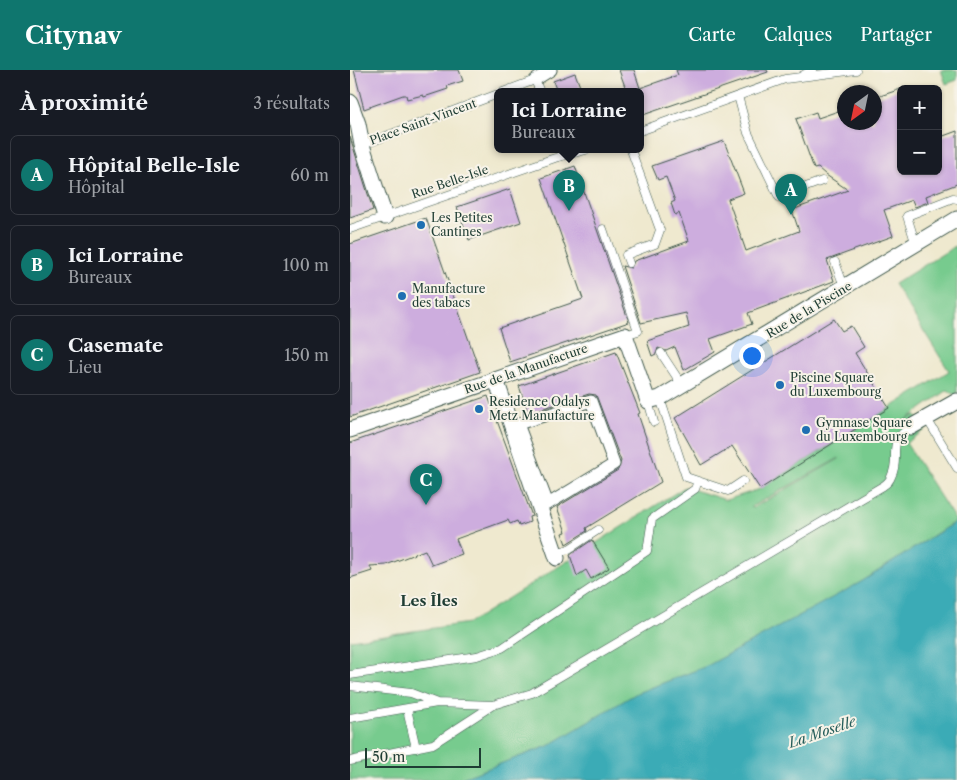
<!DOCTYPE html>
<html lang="fr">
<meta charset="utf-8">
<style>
:root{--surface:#171b24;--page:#20242c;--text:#f1f3f6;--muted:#9ea1a6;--line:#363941;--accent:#0f766e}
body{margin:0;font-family:"Libre Caslon Text",serif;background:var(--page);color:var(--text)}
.controls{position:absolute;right:15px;top:15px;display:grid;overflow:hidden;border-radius:8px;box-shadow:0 1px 4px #0004}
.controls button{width:45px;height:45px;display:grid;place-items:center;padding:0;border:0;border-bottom:1px solid var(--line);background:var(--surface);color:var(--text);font:25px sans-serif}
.compass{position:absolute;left:487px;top:15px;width:45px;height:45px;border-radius:50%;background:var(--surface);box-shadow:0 1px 4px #0004;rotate:213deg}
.scale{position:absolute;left:15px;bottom:12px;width:116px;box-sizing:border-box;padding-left:5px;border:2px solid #1f3d34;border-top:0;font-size:14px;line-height:18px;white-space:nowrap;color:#1f3d34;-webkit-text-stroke:4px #f7f3e8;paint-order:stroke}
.you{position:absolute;left:401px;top:285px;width:18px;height:18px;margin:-12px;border:4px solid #fff;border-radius:50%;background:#1a73e8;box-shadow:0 0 0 8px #1a73e833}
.badge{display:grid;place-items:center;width:32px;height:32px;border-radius:50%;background:var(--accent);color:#fff;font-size:16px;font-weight:700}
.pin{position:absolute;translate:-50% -41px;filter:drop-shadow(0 1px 2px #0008)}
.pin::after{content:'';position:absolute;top:26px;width:18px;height:15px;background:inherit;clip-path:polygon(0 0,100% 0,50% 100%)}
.popup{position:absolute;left:144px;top:18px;width:150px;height:65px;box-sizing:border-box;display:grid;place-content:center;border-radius:8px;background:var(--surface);filter:drop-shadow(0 1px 4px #0005);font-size:16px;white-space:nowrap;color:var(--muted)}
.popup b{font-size:19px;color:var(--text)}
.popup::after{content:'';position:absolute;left:50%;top:100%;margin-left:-10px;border:10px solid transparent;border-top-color:var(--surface)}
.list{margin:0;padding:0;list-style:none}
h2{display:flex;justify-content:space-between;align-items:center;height:65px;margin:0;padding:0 20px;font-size:21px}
h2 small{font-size:16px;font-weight:400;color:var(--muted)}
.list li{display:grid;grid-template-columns:32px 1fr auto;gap:15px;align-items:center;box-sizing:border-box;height:80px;margin:0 10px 10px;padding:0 10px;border:1px solid var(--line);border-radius:8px}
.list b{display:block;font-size:19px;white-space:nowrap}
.list p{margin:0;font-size:16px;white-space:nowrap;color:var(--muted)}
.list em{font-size:16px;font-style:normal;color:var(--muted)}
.map{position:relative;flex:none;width:607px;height:710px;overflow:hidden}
header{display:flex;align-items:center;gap:30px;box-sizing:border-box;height:70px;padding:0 25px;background:var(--accent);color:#fff}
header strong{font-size:24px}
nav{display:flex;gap:28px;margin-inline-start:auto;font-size:18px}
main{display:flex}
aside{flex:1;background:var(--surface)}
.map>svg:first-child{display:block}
.green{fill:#77cb8e;stroke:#4b8461;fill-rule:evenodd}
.water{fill:#3aabb6;stroke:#2c7475}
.building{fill:#cdadde}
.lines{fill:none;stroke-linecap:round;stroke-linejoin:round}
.service-casing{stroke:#3e574b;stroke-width:9}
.pedestrian-casing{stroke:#3e574b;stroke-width:13}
.minor-casing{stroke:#3e574b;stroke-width:17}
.service{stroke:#fff;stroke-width:8}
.pedestrian{stroke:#fff;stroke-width:11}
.minor{stroke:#fff;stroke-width:15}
.poi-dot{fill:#1f6fb2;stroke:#f7f3e8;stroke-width:2}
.labels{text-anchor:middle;stroke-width:4;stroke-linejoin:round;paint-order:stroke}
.street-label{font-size:12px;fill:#1f3d34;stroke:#f7f3e8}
.poi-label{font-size:12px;fill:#1f3d34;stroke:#f7f3e8;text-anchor:start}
.water-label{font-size:14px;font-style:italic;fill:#275e5b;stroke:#f7f3e8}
.quarter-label{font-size:15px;font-weight:bold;fill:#1f3d34;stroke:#f7f3e8}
</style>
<header>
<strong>Citynav</strong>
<nav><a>Carte</a><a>Calques</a><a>Partager</a></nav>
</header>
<main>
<aside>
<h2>À proximité<small>3 résultats</small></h2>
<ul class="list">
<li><span class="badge">A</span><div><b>Hôpital Belle-Isle</b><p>Hôpital</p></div><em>60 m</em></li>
<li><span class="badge">B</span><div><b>Ici Lorraine</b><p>Bureaux</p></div><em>100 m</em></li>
<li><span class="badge">C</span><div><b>Casemate</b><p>Lieu</p></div><em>150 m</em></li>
</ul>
</aside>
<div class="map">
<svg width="607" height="710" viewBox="0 0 607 710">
<rect width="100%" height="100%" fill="#f7f3e8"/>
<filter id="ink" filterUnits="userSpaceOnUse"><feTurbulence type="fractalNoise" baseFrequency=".02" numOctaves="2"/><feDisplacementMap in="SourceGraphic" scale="10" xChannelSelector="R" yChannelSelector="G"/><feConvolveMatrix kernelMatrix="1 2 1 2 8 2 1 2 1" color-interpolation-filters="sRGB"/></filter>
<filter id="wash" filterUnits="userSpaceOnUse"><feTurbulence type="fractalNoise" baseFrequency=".0096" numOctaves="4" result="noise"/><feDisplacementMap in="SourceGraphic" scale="20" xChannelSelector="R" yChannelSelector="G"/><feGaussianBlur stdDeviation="1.12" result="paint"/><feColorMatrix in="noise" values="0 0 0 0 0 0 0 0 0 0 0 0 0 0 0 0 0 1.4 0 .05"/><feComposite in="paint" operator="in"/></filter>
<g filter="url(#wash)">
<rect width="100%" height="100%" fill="#efe9cf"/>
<!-- green -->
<path class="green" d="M 591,0 L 607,0 L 607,10 L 596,14 Z
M 607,175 L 607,327 L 598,320 L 554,351 L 565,345 L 575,360 L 556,373 L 606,451 L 511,512 L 357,596 L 287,623 L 198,676 L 107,710 L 0,710 L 0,570 L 119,553 L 335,417 L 376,430 L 410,419 L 599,301 L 544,214 ZM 489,389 L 403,438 L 401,437 L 489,388 Z"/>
<!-- water -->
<path class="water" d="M 607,451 L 607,710 L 107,710 L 198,676 L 287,623 L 357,596 L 511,512 Z"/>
<g id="blocks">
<!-- building -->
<path class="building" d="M 4,0 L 109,0 L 113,11 L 97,16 L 98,19 L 74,27 L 73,25 L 57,29 L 56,25 L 53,25 L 14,39 Z
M 269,0 L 284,0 L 290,18 L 328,5 L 326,0 L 417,0 L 418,2 L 290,46 L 290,22 L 277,22 Z
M 225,3 L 232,22 L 207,22 L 203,11 Z
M 551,19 L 551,101 L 588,101 L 588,68 L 607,61 L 607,114 L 576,126 L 578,132 L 565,137 L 562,130 L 534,140 L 543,166 L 477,190 L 484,211 L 398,243 L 402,254 L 360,269 L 365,282 L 334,300 L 325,277 L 316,281 L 308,278 L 306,284 L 302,286 L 297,271 L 339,257 L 336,243 L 291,253 L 272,196 L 281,198 L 284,191 L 339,171 L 329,143 L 325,145 L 321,133 L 325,131 L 316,107 L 308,110 L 302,96 L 374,71 L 394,123 L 378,129 L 396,181 L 449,161 L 442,140 L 498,120 L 476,105 L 468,98 L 464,99 L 446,49 L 466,42 L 468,48 L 494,39 L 494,52 L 524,52 L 524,28 Z
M 0,67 L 23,140 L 0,148 Z
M 225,96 L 279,252 L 160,292 L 149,258 L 233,229 L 191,108 Z
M 160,119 L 171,152 L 119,170 L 107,137 Z
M 76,148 L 130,302 L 0,347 L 0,174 Z
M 484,249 L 492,261 L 501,256 L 514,277 L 505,283 L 539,338 L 410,419 L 382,376 L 351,395 L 325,348 Z
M 266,282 L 290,343 L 288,344 L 311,412 L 236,458 L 237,461 L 216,474 L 212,463 L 216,462 L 207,437 L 268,400 L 271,391 L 246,325 L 239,324 L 178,343 L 169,316 Z
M 138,326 L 182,446 L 179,447 L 180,452 L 169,456 L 167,451 L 160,454 L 158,450 L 106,469 L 112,484 L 82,495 L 75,480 L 36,495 L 20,496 L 22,501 L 0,508 L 0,373 Z
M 242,470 L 259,498 L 241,509 L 236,500 L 227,506 L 220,485 Z"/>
</g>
</g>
<g filter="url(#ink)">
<use href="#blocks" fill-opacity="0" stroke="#3e574b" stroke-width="1"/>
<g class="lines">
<!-- service casing -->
<g class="service-casing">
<path id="service" d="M 450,7 L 462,0
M 153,22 L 185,10 L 190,22
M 388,26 L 398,63 L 429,127 L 472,111
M 290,61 L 435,9 L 506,0
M 12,75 L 148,24
M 0,159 L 205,88 L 236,80
M 253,159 L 288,261 L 275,265
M 566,175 L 557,146 L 603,128 L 607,129
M 485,192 L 495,219
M 279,193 L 276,185 L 305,174 L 310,160 L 281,80
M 311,283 L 332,315
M 310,328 L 336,407 L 378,421 L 393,411
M 298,331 L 304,352
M 577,349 L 607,398
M 205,483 L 219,479 L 248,460
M 0,605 L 127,586 L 152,578 L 297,481 L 302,449 L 345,419 L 348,411
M 0,616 L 61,623 L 87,633 L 143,635
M 57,639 L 66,678
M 0,648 L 87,633
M 0,691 L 83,674 L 143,635 L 182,623 L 533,416 C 536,414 540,410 541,407 C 552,386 534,373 561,357"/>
</g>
<!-- pedestrian casing -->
<g class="pedestrian-casing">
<path id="pedestrian" d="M 185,10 L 201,0
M 241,331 L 264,394 L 198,434 L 168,354 Z"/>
</g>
<!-- minor casing -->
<g class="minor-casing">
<path id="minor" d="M 0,32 L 8,54 L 12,75 L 35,147
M 146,310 L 207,488
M 561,357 L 607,331
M 0,360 L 275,265 L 298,331 L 310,328 L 607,149"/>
</g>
<!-- service -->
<use href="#service" class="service"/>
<!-- pedestrian -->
<use href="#pedestrian" class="pedestrian"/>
<!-- minor -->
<use href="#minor" class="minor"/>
</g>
</g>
<!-- markers -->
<g class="poi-dot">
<circle cx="71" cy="155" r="5"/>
<circle cx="52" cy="226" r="5"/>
<circle cx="430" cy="315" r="5"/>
<circle cx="129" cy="339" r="5"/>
<circle cx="456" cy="360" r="5"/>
</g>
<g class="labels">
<!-- street labels -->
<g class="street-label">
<text transform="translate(73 52) rotate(-20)" y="4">Place Saint-Vincent</text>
<text transform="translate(100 112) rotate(-19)" y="4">Rue Belle-Isle</text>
<text transform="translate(459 240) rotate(-31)" y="4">Rue de la Piscine</text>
<text transform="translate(176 299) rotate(-19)" y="4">Rue de la Manufacture</text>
</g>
<!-- poi labels -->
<g class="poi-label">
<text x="81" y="152">Les Petites<tspan x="81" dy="14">Cantines</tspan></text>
<text x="62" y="223">Manufacture<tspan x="62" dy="14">des tabacs</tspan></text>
<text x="440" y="312">Piscine Square<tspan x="440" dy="14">du Luxembourg</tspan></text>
<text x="139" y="336">Residence Odalys<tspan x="139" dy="14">Metz Manufacture</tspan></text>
<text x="466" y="357">Gymnase Square<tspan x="466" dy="14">du Luxembourg</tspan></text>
</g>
<!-- water labels -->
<g class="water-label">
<text transform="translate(472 662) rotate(-19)" y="5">La Moselle</text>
</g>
<!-- quarter labels -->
<g class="quarter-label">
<text x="79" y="536">Les Îles</text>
</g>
</g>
</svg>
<div class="controls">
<button>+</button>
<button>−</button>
</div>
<svg class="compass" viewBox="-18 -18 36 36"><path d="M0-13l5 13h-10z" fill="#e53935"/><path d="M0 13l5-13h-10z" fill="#9ea1a6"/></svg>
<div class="scale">50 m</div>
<div class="you"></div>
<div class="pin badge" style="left:441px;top:145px">A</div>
<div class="pin badge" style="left:219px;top:141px">B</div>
<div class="popup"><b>Ici Lorraine</b>Bureaux</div>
<div class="pin badge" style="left:76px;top:435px">C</div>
</div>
</main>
